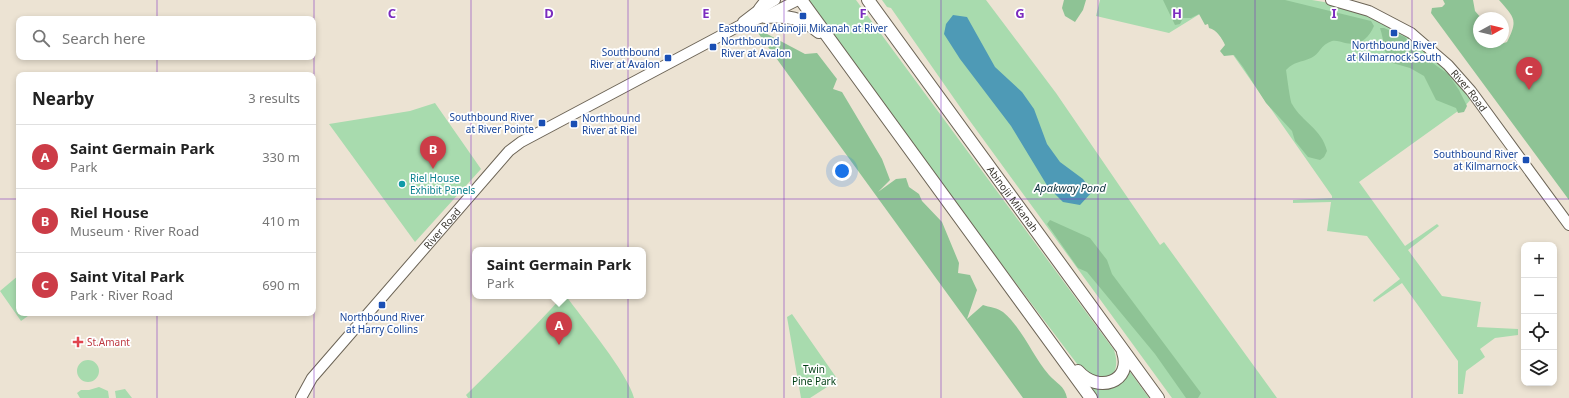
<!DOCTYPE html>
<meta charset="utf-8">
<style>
:root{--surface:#fff;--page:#f6f6f6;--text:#222;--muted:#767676;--line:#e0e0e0;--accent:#cc3c47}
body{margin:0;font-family:"Noto Sans",sans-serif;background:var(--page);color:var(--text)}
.controls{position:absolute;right:12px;bottom:12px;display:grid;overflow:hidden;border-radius:8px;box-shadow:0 2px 6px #0003}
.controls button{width:36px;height:36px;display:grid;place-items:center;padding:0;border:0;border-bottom:1px solid var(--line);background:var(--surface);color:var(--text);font:20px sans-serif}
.compass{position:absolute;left:1473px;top:12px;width:36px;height:36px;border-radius:50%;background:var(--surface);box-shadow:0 2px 6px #0003;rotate:82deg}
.you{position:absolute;left:842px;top:171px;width:14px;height:14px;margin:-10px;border:3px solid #fff;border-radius:50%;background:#1a73e8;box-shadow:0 0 0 6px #1a73e833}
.badge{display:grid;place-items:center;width:26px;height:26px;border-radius:50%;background:var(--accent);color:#fff;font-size:13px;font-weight:700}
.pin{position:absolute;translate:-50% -33px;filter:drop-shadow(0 1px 2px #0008)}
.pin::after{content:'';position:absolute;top:21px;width:14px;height:12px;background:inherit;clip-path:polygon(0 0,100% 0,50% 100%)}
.popup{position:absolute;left:472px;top:247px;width:174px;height:52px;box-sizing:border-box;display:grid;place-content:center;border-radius:8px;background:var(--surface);filter:drop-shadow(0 1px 3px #0005);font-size:13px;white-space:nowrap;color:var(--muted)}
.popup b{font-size:15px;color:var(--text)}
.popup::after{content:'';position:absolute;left:50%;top:100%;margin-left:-8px;border:8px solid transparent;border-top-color:var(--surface)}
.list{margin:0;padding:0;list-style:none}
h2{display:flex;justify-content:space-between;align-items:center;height:52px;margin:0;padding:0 16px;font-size:17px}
h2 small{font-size:13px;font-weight:400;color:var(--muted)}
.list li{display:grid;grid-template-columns:26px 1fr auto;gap:12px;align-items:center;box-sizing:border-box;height:64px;padding:0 16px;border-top:1px solid var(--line)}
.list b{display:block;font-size:15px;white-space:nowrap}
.list p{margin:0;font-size:13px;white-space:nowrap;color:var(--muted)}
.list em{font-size:13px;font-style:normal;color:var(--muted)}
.icon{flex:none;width:22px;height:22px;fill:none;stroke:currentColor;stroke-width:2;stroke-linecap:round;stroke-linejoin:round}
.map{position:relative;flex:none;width:1569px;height:398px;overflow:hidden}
.search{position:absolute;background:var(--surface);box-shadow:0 2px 6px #0003;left:16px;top:16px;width:300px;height:44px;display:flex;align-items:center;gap:10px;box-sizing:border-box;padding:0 14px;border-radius:8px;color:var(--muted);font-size:15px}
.panel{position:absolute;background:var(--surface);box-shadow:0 2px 6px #0003;left:16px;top:72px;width:300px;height:244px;border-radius:8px}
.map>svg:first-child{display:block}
.green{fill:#a8dbae}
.forest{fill:#8ec395}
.water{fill:#4e9ab6}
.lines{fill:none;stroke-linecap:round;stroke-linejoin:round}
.minor-casing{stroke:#6c6456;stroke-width:12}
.major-casing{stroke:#6c6456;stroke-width:14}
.minor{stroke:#fff;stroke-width:10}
.major{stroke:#fff;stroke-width:12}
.grid{fill:none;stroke:#7b2cbf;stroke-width:1;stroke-opacity:0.55}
.transit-dot{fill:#1a4fb4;stroke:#fff;stroke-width:1.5}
.culture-dot{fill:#0f9aa8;stroke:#fff;stroke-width:1.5}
.health-dot{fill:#e0444e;stroke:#fff;stroke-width:1.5}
.labels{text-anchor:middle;stroke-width:3.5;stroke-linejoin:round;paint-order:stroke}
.transit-label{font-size:10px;fill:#164399;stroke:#fff}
.street-label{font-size:10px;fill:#3a3730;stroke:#fff}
.culture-label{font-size:10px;fill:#0d838f;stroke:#fff;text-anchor:start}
.health-label{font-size:10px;fill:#be3a42;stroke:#fff;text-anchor:start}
.park-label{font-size:10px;fill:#003f14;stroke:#fff}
.water-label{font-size:11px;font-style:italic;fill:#0e323e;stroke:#fff}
.grid-label{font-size:13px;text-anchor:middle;font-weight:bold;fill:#7b2cbf;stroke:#fff;stroke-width:3.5;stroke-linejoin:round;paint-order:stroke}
</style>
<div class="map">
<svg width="1569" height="398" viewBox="0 0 1569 398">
<rect width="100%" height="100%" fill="#ece3d3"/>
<!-- green -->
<path class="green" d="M 809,0 L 856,0 L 1114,350 C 1118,361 1118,377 1103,379 C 1099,380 1092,377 1087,377 L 916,151 L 807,1 Z
M 882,0 L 986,0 L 1056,93 L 1160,245 L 1164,242 L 1277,398 L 1172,398 L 967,117 L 891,8 L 887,7 Z
M 1100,0 L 1312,0 L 1324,2 L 1369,16 L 1403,33 L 1445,67 L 1472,98 L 1465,106 L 1359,182 L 1405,246 L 1437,224 L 1439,226 L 1408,250 L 1442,296 L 1481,302 L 1477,327 L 1518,329 L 1518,335 L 1495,338 L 1480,349 L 1485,357 L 1466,371 L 1463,394 L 1458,394 L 1458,361 L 1402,283 L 1374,302 L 1373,300 L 1400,279 L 1367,236 L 1327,231 L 1331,202 L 1293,203 L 1293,200 L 1332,198 L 1332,196 L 1203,12 L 1169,33 L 1096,16 Z
M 435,103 L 481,169 L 415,242 L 329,124 L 410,111 Z
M 19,275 L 19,313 L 32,313 L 21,321 L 0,291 Z
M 563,296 L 566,296 C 582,318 629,375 634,398 L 468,398 L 466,395 C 499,363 532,330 563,296 Z
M 792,314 L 838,380 L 810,398 L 801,398 L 787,317 Z
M77 371a11 11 0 1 1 22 0a11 11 0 1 1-22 0Z
M 1128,369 L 1149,398 L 1095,398 L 1089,386 C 1109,393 1115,382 1128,369 Z
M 99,387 L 108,391 L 109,398 L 80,398 L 77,393 L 81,390 L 89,390 Z
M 125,389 L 132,398 L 116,398 L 115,391 Z"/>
<!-- forest -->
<path class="forest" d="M 1064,0 L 1086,0 L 1083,10 L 1075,22 L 1065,16 L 1062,8 Z
M 1163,0 L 1285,0 L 1371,21 L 1374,26 C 1368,39 1360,46 1345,43 C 1341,42 1336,40 1332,41 C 1320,45 1320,54 1311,58 C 1300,63 1295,61 1286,70 C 1287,76 1290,101 1292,104 C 1302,122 1322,129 1327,151 L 1324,157 L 1320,160 L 1308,157 L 1295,141 L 1292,131 L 1266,103 L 1243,67 L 1234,55 L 1224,56 L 1220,51 L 1225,45 C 1222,38 1217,30 1209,28 L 1208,24 L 1205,25 L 1199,14 L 1191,18 L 1183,18 L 1180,24 L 1175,25 Z
M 1443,0 L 1473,0 L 1475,11 L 1481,18 L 1479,18 L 1479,42 L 1498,42 L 1501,44 L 1507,42 C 1518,20 1515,18 1499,0 L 1569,0 L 1569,200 L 1431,13 L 1432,8 L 1442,7 L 1445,4 Z
M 1380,28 L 1384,28 L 1405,37 L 1411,45 L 1434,64 L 1448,74 L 1459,90 L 1467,106 L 1464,112 L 1458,113 L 1456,108 L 1436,100 L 1424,76 L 1410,68 L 1389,62 C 1384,52 1384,40 1380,28 Z
M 758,29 L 805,54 L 817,53 L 837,79 L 833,89 L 842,92 L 882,159 L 890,180 L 878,192 L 896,179 L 906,178 L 909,187 L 919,194 L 922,201 L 942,222 L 959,263 L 958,273 L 970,275 L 977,290 L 967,319 L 983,305 C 989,307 998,308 1003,312 C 1023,329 1032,355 1049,375 C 1056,383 1065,386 1067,398 L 1023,398 L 758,33 Z
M 1050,220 L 1090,238 L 1107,260 L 1112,274 L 1201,393 L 1198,398 L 1186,398 L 1155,354 L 1087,272 L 1078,268 L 1047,224 Z"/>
<!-- water -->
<path class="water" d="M 953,15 L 967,17 L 995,67 L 1022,92 L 1034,109 L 1047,144 L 1060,162 L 1083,179 L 1092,192 L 1080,205 L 1063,202 L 1048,187 L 1011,126 L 960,59 L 944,34 L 946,24 Z"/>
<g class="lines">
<!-- minor casing -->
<g class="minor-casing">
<g id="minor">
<path id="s1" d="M 1331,0 L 1369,11 L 1411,33 L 1448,65 L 1471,91 L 1569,225"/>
<path d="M 743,22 L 760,9 L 775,0"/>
<path id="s2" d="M 301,398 L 312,378 L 509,151 L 521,142 L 739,26 L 770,14 L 798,0"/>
</g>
</g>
<!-- major casing -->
<g class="major-casing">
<g id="major">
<path d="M 801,0 L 1091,398"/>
<path id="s3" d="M 868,0 L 1158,398"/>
<path d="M 760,9 L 767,0"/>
<path d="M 765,17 C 787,15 802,18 819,32"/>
<path d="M 1078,371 C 1098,394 1133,382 1123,352"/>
</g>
</g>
<!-- minor -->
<use href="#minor" class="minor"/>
<!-- major -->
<use href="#major" class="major"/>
</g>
<!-- grid -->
<path class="grid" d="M 157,0 L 157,19M 314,0 L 314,398M 471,0 L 471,398M 628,0 L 628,398M 784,0 L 784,398M 941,0 L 941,398M 1098,0 L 1098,398M 1255,0 L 1255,398M 1412,0 L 1412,398M 157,57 L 157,75M 0,199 L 19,199M 313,199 L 1569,199M 157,313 L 157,398"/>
<!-- markers -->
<g class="transit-dot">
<rect x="799" y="12" width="8" height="8" rx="2"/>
<rect x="1390" y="29" width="8" height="8" rx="2"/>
<rect x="709" y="43" width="8" height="8" rx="2"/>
<rect x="664" y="54" width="8" height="8" rx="2"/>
<rect x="538" y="119" width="8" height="8" rx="2"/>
<rect x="570" y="120" width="8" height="8" rx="2"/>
<rect x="1522" y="156" width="8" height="8" rx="2"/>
<rect x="378" y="301" width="8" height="8" rx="2"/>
</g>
<circle class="culture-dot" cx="402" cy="184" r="4"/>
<path class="health-dot" d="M76 336h4v4h4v4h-4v4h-4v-4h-4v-4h4z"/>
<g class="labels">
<!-- transit labels -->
<g class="transit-label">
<text x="803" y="32">Eastbound Abinojii Mikanah at River</text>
<text x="721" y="45" text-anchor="start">Northbound<tspan x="721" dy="12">River at Avalon</tspan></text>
<text x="1394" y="49">Northbound River<tspan x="1394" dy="12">at Kilmarnock South</tspan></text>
<text x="660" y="56" text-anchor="end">Southbound<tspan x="660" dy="12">River at Avalon</tspan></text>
<text x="534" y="121" text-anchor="end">Southbound River<tspan x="534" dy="12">at River Pointe</tspan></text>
<text x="582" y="122" text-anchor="start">Northbound<tspan x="582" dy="12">River at Riel</tspan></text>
<text x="1518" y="158" text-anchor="end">Southbound River<tspan x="1518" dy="12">at Kilmarnock</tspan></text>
<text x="382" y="321">Northbound River<tspan x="382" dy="12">at Harry Collins</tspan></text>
</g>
<!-- street labels -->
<g class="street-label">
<text dy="4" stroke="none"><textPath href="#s1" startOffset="169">River Road</textPath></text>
<text dy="4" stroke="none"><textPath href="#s3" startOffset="246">Abinojii Mikanah</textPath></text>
<text dy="4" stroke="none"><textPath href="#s2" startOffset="221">River Road</textPath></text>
</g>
<!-- culture labels -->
<g class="culture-label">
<text x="410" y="182">Riel House<tspan x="410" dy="12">Exhibit Panels</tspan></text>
</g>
<!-- health labels -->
<g class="health-label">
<text x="87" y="346">St.Amant</text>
</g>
<!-- park labels -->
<g class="park-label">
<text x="814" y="373">Twin<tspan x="814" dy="12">Pine Park</tspan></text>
</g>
<!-- water labels -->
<g class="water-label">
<text x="1070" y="192">Apakway Pond</text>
</g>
</g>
<g class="grid-label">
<text x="392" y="18">C</text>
<text x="549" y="18">D</text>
<text x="706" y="18">E</text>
<text x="863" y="18">F</text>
<text x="1020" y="18">G</text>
<text x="1177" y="18">H</text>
<text x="1334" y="18">I</text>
</g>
</svg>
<div class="controls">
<button>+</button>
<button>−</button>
<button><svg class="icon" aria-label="locate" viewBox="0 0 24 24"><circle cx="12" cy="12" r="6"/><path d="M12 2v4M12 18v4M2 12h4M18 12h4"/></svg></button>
<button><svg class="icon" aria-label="layers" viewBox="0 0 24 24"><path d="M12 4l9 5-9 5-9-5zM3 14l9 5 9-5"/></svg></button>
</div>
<svg class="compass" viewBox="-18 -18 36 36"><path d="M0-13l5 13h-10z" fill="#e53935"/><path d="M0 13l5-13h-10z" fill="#767676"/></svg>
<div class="you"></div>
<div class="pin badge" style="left:559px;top:345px">A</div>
<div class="popup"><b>Saint Germain Park</b>Park</div>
<div class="pin badge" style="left:433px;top:169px">B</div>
<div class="pin badge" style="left:1529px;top:90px">C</div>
<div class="search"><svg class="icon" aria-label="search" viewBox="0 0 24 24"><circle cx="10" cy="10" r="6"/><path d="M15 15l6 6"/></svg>Search here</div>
<section class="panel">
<h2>Nearby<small>3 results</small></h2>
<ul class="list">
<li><span class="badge">A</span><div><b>Saint Germain Park</b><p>Park</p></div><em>330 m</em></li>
<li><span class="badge">B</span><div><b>Riel House</b><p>Museum · River Road</p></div><em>410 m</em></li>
<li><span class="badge">C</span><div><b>Saint Vital Park</b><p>Park · River Road</p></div><em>690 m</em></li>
</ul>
</section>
</div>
